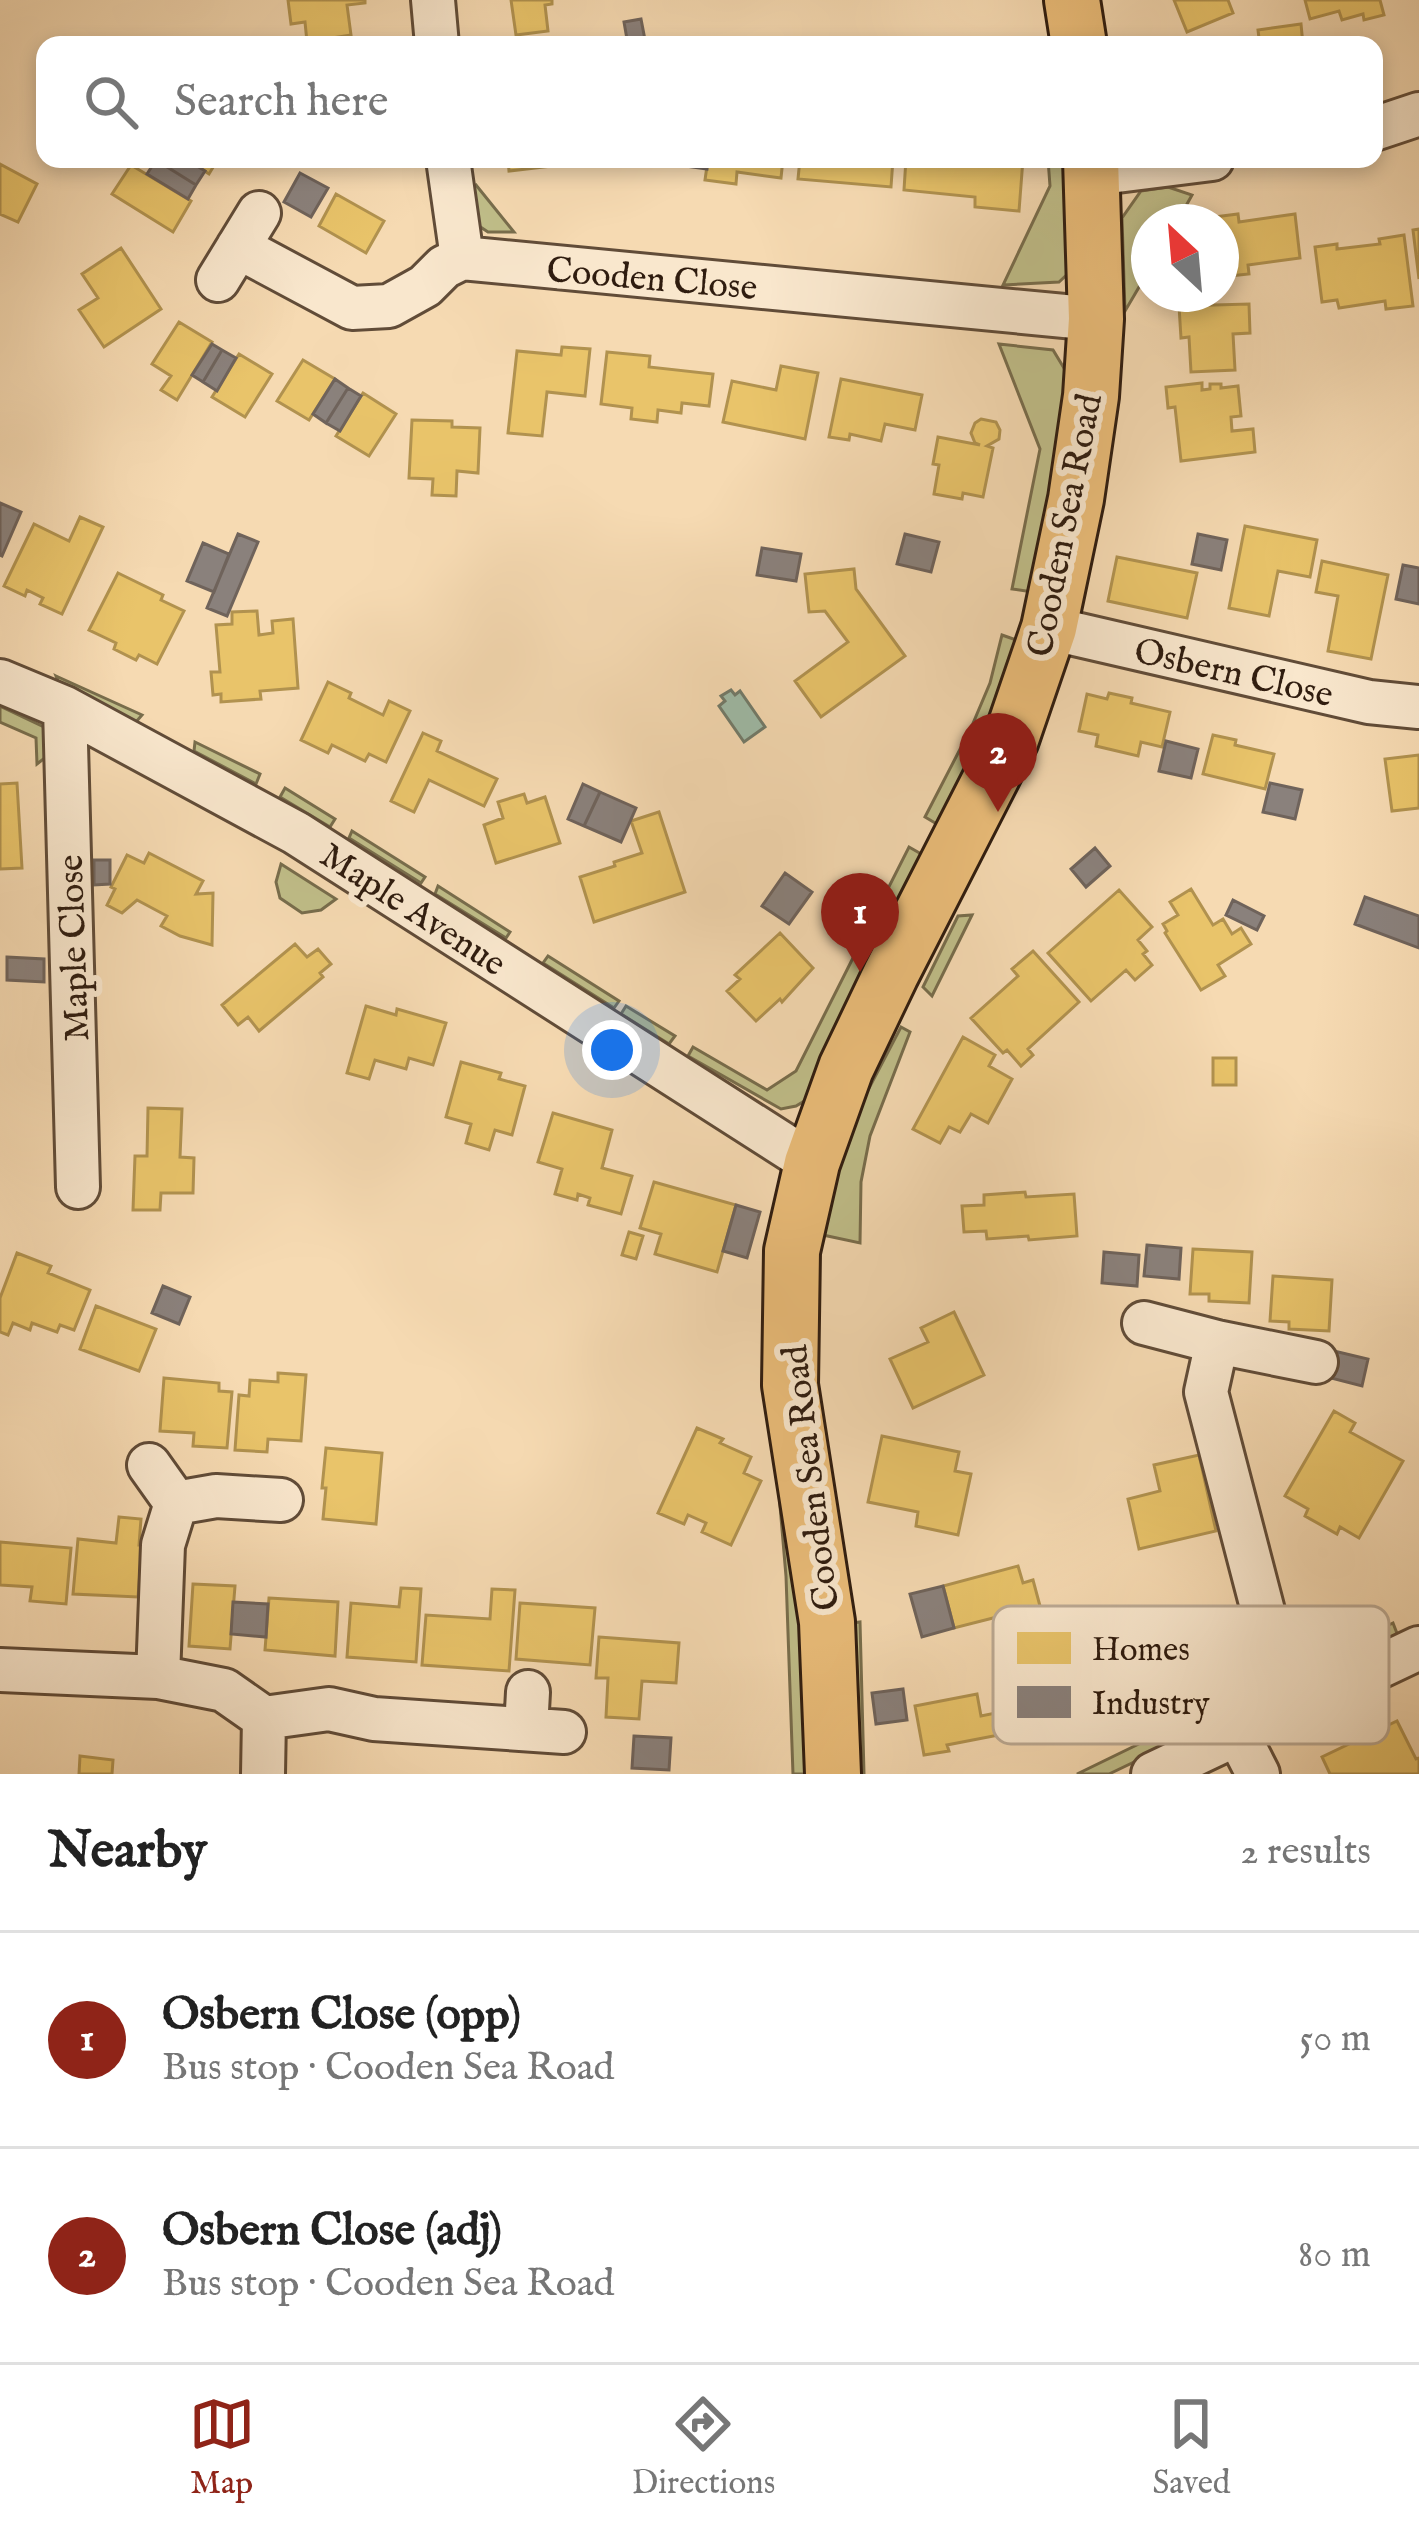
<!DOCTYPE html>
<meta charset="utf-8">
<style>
:root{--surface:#fff;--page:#f6f6f6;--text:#222;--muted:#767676;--line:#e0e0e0;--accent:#8f2418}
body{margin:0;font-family:"IM FELL English",serif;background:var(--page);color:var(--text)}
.compass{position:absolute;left:1131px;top:204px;width:108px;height:108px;border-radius:50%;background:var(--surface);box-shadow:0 6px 18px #0003;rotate:334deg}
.you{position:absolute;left:612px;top:1050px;width:42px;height:42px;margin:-30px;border:9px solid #fff;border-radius:50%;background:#1a73e8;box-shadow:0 0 0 18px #1a73e833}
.badge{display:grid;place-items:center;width:78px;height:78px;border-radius:50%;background:var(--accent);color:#fff;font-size:39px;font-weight:700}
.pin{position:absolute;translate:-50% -99px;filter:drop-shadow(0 3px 6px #0008)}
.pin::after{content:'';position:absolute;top:63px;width:42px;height:36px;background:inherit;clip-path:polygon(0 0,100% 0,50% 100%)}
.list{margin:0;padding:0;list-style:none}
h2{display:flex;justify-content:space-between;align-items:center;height:156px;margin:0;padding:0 48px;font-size:51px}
h2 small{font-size:39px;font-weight:400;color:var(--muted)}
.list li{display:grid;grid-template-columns:78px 1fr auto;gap:36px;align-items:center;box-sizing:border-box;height:216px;padding:0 48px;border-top:3px solid var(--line)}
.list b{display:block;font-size:45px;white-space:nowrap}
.list p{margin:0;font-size:39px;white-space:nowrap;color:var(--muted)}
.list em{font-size:39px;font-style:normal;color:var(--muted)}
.icon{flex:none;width:66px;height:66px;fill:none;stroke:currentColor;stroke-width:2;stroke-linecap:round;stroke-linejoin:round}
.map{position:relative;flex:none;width:1419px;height:1774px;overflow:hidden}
.search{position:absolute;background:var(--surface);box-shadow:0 6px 18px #0003;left:36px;right:36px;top:36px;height:132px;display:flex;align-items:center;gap:30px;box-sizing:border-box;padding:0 42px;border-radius:24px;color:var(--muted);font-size:45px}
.sheet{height:588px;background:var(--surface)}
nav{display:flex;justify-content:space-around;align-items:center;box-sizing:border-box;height:168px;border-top:3px solid var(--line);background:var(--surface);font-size:33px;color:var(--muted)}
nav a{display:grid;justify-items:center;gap:6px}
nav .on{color:var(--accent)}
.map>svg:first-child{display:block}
.green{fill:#c0be89;stroke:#786d4c;stroke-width:3}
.water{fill:#9ebba7;stroke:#727b6a;stroke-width:3}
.homes{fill:#e9c46a;stroke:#b1924f;stroke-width:3}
.industry{fill:#8a817c;stroke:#6f635b;stroke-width:3}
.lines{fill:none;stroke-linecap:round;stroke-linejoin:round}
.minor-casing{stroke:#614c38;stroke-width:48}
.major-casing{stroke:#2f1c0f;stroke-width:60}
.minor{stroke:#f9e7cd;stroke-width:42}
.major{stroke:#ebbd79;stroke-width:54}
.labels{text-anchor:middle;stroke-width:12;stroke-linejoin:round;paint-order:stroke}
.street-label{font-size:36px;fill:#2f1c0f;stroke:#f9e7cd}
.key{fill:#f9e7cd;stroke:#bcaa94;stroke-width:3}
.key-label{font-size:33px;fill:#2f1c0f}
</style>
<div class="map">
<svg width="1419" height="1774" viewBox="0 0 1419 1774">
<rect width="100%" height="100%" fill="#f6dab2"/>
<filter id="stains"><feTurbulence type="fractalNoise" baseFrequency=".00167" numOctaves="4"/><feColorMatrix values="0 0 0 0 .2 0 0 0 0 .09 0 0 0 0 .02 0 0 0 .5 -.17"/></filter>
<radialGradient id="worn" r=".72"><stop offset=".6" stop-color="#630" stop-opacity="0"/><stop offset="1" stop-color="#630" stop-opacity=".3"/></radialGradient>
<!-- green -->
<path class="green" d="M 1048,159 L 1068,159 L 1075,267 L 1059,282 L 1003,285 L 1050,186 Z
M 476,185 L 514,232 L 488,232 L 476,224 L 469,189 Z
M 1168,187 L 1192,195 L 1177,222 L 1149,222 L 1149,270 L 1125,311 L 1122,218 L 1141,191 Z
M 999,344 L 1053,350 L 1070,378 L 1040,593 L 1012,589 L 1040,449 Z
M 1002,635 L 1025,643 L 947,830 L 925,817 L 971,728 L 990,683 Z
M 56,676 L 142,715 L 136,722 L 60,686 Z
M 0,706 L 46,728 L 46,757 L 37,764 L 36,738 L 0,722 Z
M 195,742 L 260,774 L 256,784 L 194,751 Z
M 285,788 L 335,819 L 330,827 L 280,797 Z
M 352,831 L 425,877 L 421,883 L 349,838 Z
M 909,847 L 930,859 L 885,941 L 866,932 Z
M 281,864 L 336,899 L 321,910 L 302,913 L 280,898 L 276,882 Z
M 438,886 L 510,932 L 506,938 L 435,894 Z
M 972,915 L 932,996 L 923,987 L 958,916 Z
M 859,946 L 877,954 L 811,1097 L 796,1106 L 781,1109 L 688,1056 L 693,1047 L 767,1090 L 796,1071 Z
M 548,956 L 619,1001 L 614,1008 L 543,963 Z
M 626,1006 L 675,1036 L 669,1044 L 621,1014 Z
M 901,1027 L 910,1032 L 870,1136 L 861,1182 L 860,1243 L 823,1235 L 831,1182 L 845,1134 Z
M 779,1494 L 802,1626 L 806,1774 L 793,1774 L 786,1576 Z
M 860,1622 L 864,1774 L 855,1774 L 851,1623 Z
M 1393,1623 L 1398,1636 L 1320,1674 L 1302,1667 Z
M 1262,1684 L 1259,1702 L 1109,1774 L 1077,1774 Z"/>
<!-- water -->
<path class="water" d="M 731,690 L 735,695 L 740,691 L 765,727 L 744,742 L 719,706 L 725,701 L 721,696 Z"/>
<!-- homes -->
<path class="homes" d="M 288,0 L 365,0 L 365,3 L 347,5 L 351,35 L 307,42 L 305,22 L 291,24 Z
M 511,0 L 552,0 L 552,4 L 545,5 L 548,31 L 516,35 Z
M 1174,0 L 1228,0 L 1233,13 L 1187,32 Z
M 1305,0 L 1380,0 L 1384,15 L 1364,20 L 1363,14 L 1342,20 L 1339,11 L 1310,19 Z
M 1301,24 L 1303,45 L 1203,45 L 1259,38 L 1258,30 Z
M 186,159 L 218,159 L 209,174 Z
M 508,159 L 578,159 L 578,163 L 509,171 Z
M 708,159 L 783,159 L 781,178 L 737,172 L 736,184 L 705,180 Z
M 800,159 L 893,159 L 891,187 L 798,179 Z
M 906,159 L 1023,159 L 1019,211 L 975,207 L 975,197 L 904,190 Z
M 0,164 L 37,184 L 18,222 L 0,214 Z
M 131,165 L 191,201 L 173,232 L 112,194 Z
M 336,194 L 384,221 L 366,253 L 319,226 Z
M 1238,214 L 1239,222 L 1295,214 L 1300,258 L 1248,265 L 1249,274 L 1229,276 L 1228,267 L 1221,268 L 1221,222 L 1206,222 L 1206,218 Z
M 1419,229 L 1419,279 L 1413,230 Z
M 1404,235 L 1413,306 L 1386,309 L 1385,301 L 1339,308 L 1337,300 L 1322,302 L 1315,247 L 1337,244 L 1337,249 L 1380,244 L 1379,239 Z
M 121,248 L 161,309 L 104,347 L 79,310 L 98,298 L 82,274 Z
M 1249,304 L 1250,333 L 1233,334 L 1235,370 L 1191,372 L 1189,337 L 1181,338 L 1179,306 Z
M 179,322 L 212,342 L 177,400 L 161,390 L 171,376 L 152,364 Z
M 562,347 L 590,349 L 585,396 L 547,392 L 542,436 L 508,433 L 517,351 L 561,355 Z
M 607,352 L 650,356 L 649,367 L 713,374 L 709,406 L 682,403 L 681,413 L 658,410 L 657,422 L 631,419 L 632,408 L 601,404 Z
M 239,354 L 272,374 L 245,417 L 212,397 Z
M 303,360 L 335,379 L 309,420 L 277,401 Z
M 781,366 L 818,373 L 805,439 L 723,422 L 732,381 L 776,390 Z
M 841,379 L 922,395 L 915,430 L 885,424 L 881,441 L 850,434 L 849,440 L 829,437 Z
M 1202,383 L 1202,390 L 1210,389 L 1210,384 L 1221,384 L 1221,388 L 1238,386 L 1241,416 L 1231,417 L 1232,431 L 1253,429 L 1255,452 L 1181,461 L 1175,407 L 1168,408 L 1166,387 Z
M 363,393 L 396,414 L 369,456 L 336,436 Z
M 981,419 L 996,422 L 1000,430 L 999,439 L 987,446 L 993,448 L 983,497 L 963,493 L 962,499 L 934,494 L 939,465 L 933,464 L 938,437 L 980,445 L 975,443 L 971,433 L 975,423 Z
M 412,420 L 452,421 L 452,427 L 480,428 L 478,473 L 457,471 L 456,496 L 432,495 L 433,479 L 409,478 Z
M 80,517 L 103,527 L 62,614 L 40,604 L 43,598 L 27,590 L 25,596 L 4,586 L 34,524 L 69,541 Z
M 1245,526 L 1317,540 L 1310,577 L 1278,571 L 1269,616 L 1229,608 Z
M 1117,557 L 1197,573 L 1187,618 L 1108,601 Z
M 1322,561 L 1388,575 L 1371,659 L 1328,651 L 1338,596 L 1316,592 Z
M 854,569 L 856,589 L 905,656 L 821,717 L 795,681 L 848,642 L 825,611 L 809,612 L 805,574 Z
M 118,573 L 163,595 L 161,600 L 184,611 L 157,664 L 139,655 L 136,660 L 114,649 L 116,643 L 89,630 Z
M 257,611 L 259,635 L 273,633 L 272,621 L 293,619 L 298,688 L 260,691 L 261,699 L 221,702 L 221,694 L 213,695 L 211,672 L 220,672 L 216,625 L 232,624 L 232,612 Z
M 328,682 L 351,693 L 349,698 L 383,715 L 389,701 L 410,711 L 386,762 L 369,754 L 365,761 L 332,745 L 328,753 L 301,740 Z
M 1109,693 L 1132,698 L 1131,703 L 1170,712 L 1162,747 L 1141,742 L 1138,756 L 1096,746 L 1098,735 L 1079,731 L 1087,694 L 1107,699 Z
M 423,733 L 441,741 L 437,751 L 497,779 L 484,806 L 429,780 L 414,812 L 391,801 Z
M 1213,735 L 1236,740 L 1235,745 L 1274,754 L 1265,789 L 1203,774 Z
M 1419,755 L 1419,808 L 1392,811 L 1385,759 Z
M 17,783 L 22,868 L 0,869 L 0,784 Z
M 524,794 L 527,803 L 545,797 L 560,843 L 496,863 L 484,825 L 503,818 L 498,802 Z
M 659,812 L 685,892 L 594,922 L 580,877 L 615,866 L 614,862 L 642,853 L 631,821 Z
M 149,853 L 203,881 L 196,894 L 213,893 L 212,945 L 180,936 L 161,926 L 167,916 L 137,900 L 122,913 L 107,905 L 115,889 L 111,887 L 127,855 L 144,863 Z
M 1191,889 L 1213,925 L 1223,919 L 1232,934 L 1241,928 L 1251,944 L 1218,965 L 1225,976 L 1201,990 L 1165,933 L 1167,931 L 1163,924 L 1178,915 L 1170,902 Z
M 1119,890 L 1152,927 L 1138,940 L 1147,951 L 1143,954 L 1152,965 L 1135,980 L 1126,970 L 1091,1001 L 1048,953 Z
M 780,933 L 813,968 L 782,1002 L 780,999 L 756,1021 L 727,991 L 740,979 L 735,975 Z
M 295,944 L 307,957 L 318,949 L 331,964 L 320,973 L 323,977 L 259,1031 L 248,1017 L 238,1025 L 222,1005 Z
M 1033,951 L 1079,1002 L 1028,1049 L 1033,1055 L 1021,1066 L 1007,1050 L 1003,1053 L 971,1018 L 1018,976 L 1012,969 Z
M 366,1006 L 396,1015 L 397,1009 L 446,1023 L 433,1065 L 409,1058 L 406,1069 L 375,1060 L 369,1079 L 347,1073 Z
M 963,1037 L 995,1055 L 989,1066 L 1012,1079 L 988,1123 L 971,1114 L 960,1132 L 949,1127 L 940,1143 L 913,1129 Z
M 1213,1058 L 1236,1058 L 1236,1085 L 1213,1085 Z
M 461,1062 L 501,1073 L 499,1079 L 525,1086 L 512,1135 L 495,1130 L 489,1150 L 466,1143 L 471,1124 L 446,1117 Z
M 148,1108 L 182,1109 L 180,1157 L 194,1158 L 193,1193 L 161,1193 L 160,1210 L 133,1210 L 135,1156 L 147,1156 Z
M 553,1113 L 612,1130 L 602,1168 L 632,1176 L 621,1214 L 588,1205 L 590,1198 L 578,1194 L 577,1200 L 555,1194 L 562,1169 L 538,1162 Z
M 654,1182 L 736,1205 L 717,1272 L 655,1254 L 661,1234 L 640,1228 Z
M 1025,1192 L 1026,1197 L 1074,1194 L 1077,1236 L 1029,1240 L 1028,1236 L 987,1239 L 986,1231 L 964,1232 L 962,1206 L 984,1205 L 984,1195 Z
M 629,1232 L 643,1236 L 636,1259 L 622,1255 Z
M 1193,1249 L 1252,1252 L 1249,1303 L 1209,1301 L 1209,1294 L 1190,1294 Z
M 17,1253 L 51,1266 L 48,1273 L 90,1290 L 74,1330 L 60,1325 L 57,1332 L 32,1323 L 30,1330 L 13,1323 L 8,1335 L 0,1332 L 0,1298 Z
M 1273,1276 L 1332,1280 L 1329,1331 L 1289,1329 L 1289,1322 L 1270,1321 Z
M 96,1306 L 156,1329 L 139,1371 L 80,1349 Z
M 954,1312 L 984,1375 L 913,1408 L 890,1359 L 928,1342 L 921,1328 Z
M 278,1373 L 306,1375 L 301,1441 L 268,1439 L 267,1452 L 235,1450 L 239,1395 L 249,1396 L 250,1380 L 278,1382 Z
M 164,1378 L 219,1383 L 219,1391 L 232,1392 L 227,1448 L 193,1446 L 194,1433 L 160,1431 Z
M 1334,1411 L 1355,1423 L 1350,1432 L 1403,1461 L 1359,1538 L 1340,1527 L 1337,1534 L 1305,1516 L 1308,1509 L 1285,1496 Z
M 697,1428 L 723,1439 L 720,1443 L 751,1457 L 744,1473 L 761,1481 L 731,1545 L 702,1532 L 706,1523 L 688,1515 L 684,1524 L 658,1513 Z
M 882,1436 L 959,1452 L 955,1471 L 971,1474 L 958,1535 L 916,1526 L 918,1512 L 868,1502 Z
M 326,1448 L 382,1453 L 376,1524 L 323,1519 L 326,1488 L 322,1488 Z
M 1199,1455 L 1216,1531 L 1139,1549 L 1128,1499 L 1160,1491 L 1154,1465 Z
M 119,1517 L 141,1519 L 139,1545 L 142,1545 L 138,1597 L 73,1594 L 78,1539 L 116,1543 Z
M 0,1542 L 71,1548 L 66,1604 L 30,1601 L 32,1587 L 0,1585 Z
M 1018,1566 L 1023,1583 L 1033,1580 L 1040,1606 L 954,1628 L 943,1586 Z
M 193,1584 L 235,1586 L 230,1649 L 189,1646 Z
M 401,1588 L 421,1589 L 416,1662 L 347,1657 L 351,1603 L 399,1607 Z
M 492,1589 L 515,1590 L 509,1671 L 422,1665 L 426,1615 L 490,1619 Z
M 269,1598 L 338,1602 L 335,1656 L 265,1650 Z
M 520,1603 L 595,1608 L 590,1665 L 516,1659 Z
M 599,1637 L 679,1643 L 676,1683 L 642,1681 L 639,1719 L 606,1717 L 608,1678 L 596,1678 Z
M 977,1694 L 981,1716 L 1025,1707 L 1030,1729 L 947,1745 L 949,1751 L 924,1755 L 915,1706 Z
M 1397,1721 L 1416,1759 L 1419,1758 L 1419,1774 L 1330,1774 L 1322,1757 Z
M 80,1756 L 113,1760 L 112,1774 L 79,1774 Z"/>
<!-- industry -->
<path class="industry" d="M 641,19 L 646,45 L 628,45 L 624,22 Z
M 186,159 L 205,171 L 196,185 L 156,160 Z
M 686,159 L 708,159 L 707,169 L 685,166 Z
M 156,160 L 196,185 L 188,199 L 147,174 Z
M 300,173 L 328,188 L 311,217 L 284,202 Z
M 212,344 L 222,350 L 203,382 L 192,375 Z
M 222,350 L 236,358 L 217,391 L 203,382 Z
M 335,379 L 348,388 L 326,423 L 313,414 Z
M 348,388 L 361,396 L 340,431 L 326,423 Z
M 0,503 L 21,512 L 2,556 L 0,555 Z
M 238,534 L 258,542 L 227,616 L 207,608 Z
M 905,534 L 939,542 L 931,572 L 897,564 Z
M 1198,534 L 1227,540 L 1221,570 L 1192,564 Z
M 203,543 L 229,554 L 214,592 L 187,581 Z
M 762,548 L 801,554 L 796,581 L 757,575 Z
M 1403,565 L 1419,568 L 1419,604 L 1396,599 Z
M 1166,741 L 1198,749 L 1191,778 L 1159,771 Z
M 1270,783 L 1302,790 L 1295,819 L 1263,812 Z
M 583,784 L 600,792 L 584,826 L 568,819 Z
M 600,792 L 636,808 L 621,842 L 584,826 Z
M 1095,848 L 1110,866 L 1086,887 L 1071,869 Z
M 94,860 L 110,860 L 110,884 L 94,885 Z
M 785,873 L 812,892 L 789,924 L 762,906 Z
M 1365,897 L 1419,916 L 1419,948 L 1355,924 Z
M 1233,900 L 1264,916 L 1257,930 L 1226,915 Z
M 7,957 L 44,959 L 44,982 L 7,980 Z
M 736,1205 L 760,1212 L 747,1258 L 723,1251 Z
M 1147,1245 L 1181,1248 L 1179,1279 L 1144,1276 Z
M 1104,1252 L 1139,1255 L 1137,1286 L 1102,1283 Z
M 163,1286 L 190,1297 L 179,1324 L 152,1313 Z
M 1334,1351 L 1368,1359 L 1362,1386 L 1327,1377 Z
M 943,1586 L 954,1628 L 922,1637 L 910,1594 Z
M 233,1602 L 268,1604 L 266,1637 L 231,1634 Z
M 903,1689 L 907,1720 L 876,1724 L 872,1693 Z
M 634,1736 L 671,1738 L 669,1770 L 632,1768 Z"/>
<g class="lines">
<!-- minor casing -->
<g class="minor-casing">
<path id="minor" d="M 433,0 L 437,45
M 1374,129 L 1419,114
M 448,159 L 462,258
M 1093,174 L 1212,159
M 238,247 L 352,308 L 389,306 L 425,286 L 444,267 L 462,258 L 1096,319
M 218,280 L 259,213
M 1049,628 L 1369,702 L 1419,707
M 0,681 L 65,708 L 296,833 L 812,1163
M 65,708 L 78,1187
M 1144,1323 L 1217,1342 L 1316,1362
M 1217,1342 L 1206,1392 L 1289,1711
M 149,1465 L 176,1503 L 163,1545 L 158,1677
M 176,1503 L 216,1496 L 281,1500
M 0,1670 L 158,1677 L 224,1690 L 264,1718 L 329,1709 L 374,1719 L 564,1732
M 526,1729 L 528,1692
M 1238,1735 L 1258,1774
M 263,1774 L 264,1718
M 1153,1774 L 1419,1648"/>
</g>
<!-- major casing -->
<g class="major-casing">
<path id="major" d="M 1072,0 L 1079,45
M 833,1774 L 827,1622 L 790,1385 L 792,1251 L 812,1163 L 846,1068 L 891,974 L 1011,739 L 1049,628 L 1076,499 L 1091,396 L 1096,319 L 1091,159"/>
</g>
<!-- minor -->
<use href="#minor" class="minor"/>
<!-- major -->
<use href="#major" class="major"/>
</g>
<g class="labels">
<!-- street labels -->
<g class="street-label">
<text transform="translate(652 277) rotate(5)" y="13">Cooden Close</text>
<text transform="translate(1063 525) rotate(-79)" y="13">Cooden Sea Road</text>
<text transform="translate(1234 671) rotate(13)" y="13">Osbern Close</text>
<text transform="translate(414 908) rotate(33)" y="13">Maple Avenue</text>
<text transform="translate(72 948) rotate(-92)" y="13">Maple Close</text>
<text transform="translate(809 1478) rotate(-97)" y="13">Cooden Sea Road</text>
</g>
</g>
<!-- legend -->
<rect x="993" y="1606" width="396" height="138" rx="18" class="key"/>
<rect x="1017" y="1632" width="54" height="32" fill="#e9c46a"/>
<rect x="1017" y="1686" width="54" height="32" fill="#8a817c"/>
<g class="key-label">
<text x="1092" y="1660">Homes</text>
<text x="1092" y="1714">Industry</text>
</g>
<rect width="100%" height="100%" filter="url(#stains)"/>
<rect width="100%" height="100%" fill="url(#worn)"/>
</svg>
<svg class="compass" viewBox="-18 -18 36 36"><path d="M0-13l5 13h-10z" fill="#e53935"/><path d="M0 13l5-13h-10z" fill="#767676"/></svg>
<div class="you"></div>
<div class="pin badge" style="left:860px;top:972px">1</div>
<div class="pin badge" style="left:998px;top:812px">2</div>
<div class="search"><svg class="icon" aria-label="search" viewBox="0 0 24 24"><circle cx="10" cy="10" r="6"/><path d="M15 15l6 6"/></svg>Search here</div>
</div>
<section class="sheet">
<h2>Nearby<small>2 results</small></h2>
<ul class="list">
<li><span class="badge">1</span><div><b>Osbern Close (opp)</b><p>Bus stop · Cooden Sea Road</p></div><em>50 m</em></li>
<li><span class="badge">2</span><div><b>Osbern Close (adj)</b><p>Bus stop · Cooden Sea Road</p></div><em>80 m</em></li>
</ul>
</section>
<nav>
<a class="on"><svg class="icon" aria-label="map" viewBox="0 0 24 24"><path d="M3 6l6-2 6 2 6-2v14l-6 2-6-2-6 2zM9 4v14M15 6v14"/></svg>Map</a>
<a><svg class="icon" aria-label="directions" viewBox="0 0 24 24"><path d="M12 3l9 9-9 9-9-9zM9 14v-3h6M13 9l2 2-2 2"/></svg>Directions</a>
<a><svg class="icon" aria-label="saved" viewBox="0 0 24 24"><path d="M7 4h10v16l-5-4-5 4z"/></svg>Saved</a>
</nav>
